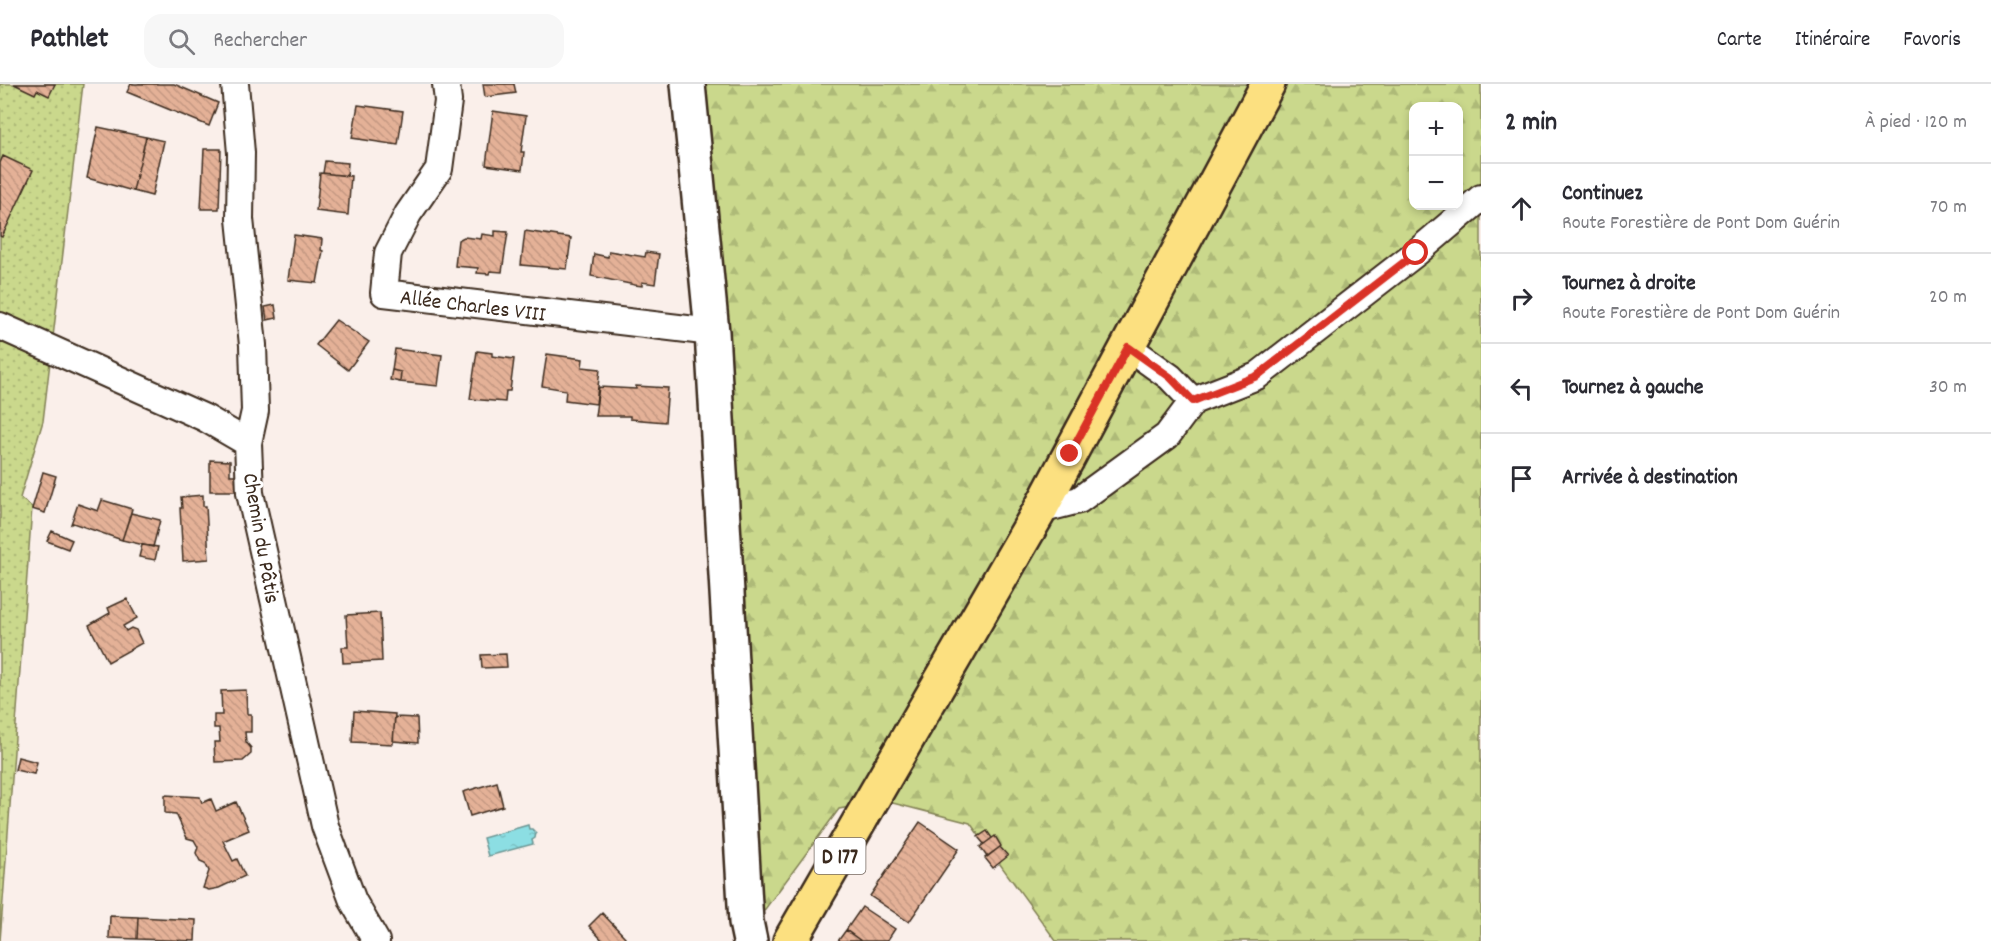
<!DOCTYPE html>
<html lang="fr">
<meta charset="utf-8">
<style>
:root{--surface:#fff;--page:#f7f7f7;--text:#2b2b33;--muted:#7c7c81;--line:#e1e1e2}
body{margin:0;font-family:Dekko,sans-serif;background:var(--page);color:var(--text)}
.controls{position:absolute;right:18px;top:18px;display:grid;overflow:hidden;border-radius:12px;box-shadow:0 3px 9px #0003}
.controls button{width:54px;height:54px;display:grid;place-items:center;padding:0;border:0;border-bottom:2px solid var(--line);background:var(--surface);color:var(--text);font:30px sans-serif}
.stop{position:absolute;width:18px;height:18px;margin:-14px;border:4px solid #d93025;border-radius:50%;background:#fff}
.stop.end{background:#d93025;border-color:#fff;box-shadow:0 2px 6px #0008}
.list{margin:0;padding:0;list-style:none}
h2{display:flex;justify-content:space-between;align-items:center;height:78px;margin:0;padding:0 24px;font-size:26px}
h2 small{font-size:20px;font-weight:400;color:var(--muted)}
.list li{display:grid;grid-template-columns:39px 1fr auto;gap:18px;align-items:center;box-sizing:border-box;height:90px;padding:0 24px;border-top:2px solid var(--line)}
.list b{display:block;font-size:22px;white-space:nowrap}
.list p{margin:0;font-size:20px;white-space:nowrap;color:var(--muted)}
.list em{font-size:20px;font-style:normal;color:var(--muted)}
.icon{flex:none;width:33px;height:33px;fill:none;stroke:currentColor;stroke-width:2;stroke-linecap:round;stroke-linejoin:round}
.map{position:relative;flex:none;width:1481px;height:857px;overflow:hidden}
header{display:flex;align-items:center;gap:36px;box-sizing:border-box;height:84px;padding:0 30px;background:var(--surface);border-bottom:2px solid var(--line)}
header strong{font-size:28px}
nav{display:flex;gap:33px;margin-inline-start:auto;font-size:21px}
.search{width:420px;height:54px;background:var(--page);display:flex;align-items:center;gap:15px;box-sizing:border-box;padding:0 21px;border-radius:18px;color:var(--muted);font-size:22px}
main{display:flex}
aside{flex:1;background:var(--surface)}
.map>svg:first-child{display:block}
.grass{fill:url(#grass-dots);stroke:#828155;stroke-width:1.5}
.forest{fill:url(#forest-firs);stroke:#828155;stroke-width:1.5;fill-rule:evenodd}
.water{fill:url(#water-ripples);stroke:#6c9694;stroke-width:1.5}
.building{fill:url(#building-back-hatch);stroke:#3b2a1e;stroke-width:1.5}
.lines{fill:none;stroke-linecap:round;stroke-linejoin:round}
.street-casing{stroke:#3b2a1e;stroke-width:30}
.secondary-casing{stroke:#3b2a1e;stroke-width:38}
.primary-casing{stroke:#3b2a1e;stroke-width:38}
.street{stroke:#fff;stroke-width:26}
.secondary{stroke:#fff;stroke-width:33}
.primary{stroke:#fce080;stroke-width:33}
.route{stroke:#d93025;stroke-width:8}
.labels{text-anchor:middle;stroke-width:6;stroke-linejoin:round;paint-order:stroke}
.shield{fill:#fff;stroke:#766a62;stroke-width:1.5}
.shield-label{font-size:21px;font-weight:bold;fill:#3b2a1e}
.street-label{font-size:22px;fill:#3b2a1e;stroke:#fff}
</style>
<header>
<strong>Pathlet</strong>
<div class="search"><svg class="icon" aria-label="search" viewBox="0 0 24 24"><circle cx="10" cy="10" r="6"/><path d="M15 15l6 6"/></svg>Rechercher</div>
<nav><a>Carte</a><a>Itinéraire</a><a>Favoris</a></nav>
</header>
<main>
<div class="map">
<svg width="1481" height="857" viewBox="0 0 1481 857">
<defs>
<pattern id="grass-dots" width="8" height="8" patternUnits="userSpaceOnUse" patternTransform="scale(1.5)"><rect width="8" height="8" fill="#cad88c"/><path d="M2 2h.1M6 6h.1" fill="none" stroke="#aeba78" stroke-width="1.8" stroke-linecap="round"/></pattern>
<pattern id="forest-firs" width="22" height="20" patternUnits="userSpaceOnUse" patternTransform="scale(1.5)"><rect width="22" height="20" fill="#cad88c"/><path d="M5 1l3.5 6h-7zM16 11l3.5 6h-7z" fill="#aeba78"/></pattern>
<pattern id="water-ripples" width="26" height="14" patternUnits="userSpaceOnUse" patternTransform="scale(1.5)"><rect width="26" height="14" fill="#8cdee3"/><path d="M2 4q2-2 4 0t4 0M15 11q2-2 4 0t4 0" fill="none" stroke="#7abfc2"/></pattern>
<pattern id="building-back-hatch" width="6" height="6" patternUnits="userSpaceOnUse" patternTransform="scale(1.5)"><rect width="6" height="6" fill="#e4b197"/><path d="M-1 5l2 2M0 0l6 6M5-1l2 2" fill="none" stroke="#c49882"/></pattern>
</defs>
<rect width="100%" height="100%" fill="#faefea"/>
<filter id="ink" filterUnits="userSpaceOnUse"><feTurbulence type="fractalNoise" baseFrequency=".0167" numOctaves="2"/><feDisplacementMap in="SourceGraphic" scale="12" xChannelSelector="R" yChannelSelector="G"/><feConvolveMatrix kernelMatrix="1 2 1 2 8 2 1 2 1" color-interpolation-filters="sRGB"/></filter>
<g filter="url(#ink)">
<!-- grass -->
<path class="grass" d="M 0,0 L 83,0 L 43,337 L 20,414 L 32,423 L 0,857 Z"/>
<!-- forest -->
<path class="forest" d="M 705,0 L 1481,0 L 1481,857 L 1056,857 L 970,739 L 885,717 L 839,725 L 760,832 ZM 1414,22 L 1458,22 L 1458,122 L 1414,122 Z"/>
<!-- water -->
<path class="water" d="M 528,741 L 529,745 L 532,745 L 536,749 L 535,754 L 532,756 L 533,760 L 488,772 L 483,754 Z"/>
<!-- building -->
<path class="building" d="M 14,0 L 55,0 L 49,12 L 37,6 L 35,10 Z
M 131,0 L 174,0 L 218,19 L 209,42 L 127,8 Z
M 483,0 L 514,0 L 516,9 L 485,13 Z
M 358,21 L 403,27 L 398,61 L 352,54 Z
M 493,27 L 526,32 L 521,68 L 524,68 L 522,86 L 486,81 Z
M 98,43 L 146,53 L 133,107 L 87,94 Z
M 146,53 L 164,57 L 152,112 L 133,107 Z
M 204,65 L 221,65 L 219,125 L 201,125 Z
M 3,72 L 33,86 L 2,153 L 0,152 L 0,79 Z
M 325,77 L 348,79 L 347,92 L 323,89 Z
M 320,89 L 351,92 L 348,131 L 316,127 Z
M 495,147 L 508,148 L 502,188 L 490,187 L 489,190 L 477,189 L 478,184 L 455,182 L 458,156 L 464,153 L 481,155 L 482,150 L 495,152 Z
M 525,147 L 571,154 L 567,185 L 521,181 Z
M 294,151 L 322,155 L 321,166 L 323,167 L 317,199 L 288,196 Z
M 609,167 L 645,173 L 646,168 L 659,170 L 655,200 L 642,198 L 642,202 L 635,201 L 591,192 L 594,170 L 608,173 Z
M 275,221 L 277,234 L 267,236 L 265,223 Z
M 336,236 L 369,258 L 348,286 L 316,261 Z
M 395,265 L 442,271 L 438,302 L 400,298 L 401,288 L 392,286 Z
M 477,267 L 492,269 L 492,272 L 514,275 L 510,307 L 506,307 L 505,318 L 470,315 Z
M 547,270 L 583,275 L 582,283 L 600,285 L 596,320 L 565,316 L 566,306 L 542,302 Z
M 392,286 L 401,288 L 400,298 L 390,296 Z
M 636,302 L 668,304 L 665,338 L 630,335 L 630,332 L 595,332 L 599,303 L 636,305 Z
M 210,376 L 230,377 L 230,391 L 237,391 L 237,407 L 210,407 Z
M 43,388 L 56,392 L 45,429 L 32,425 Z
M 203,411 L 203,422 L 206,422 L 209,475 L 183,477 L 180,424 L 182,424 L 181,413 Z
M 102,416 L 132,425 L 122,456 L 73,439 L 71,440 L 78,420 L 98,427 Z
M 131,429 L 160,436 L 153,463 L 122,456 Z
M 52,447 L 72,456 L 68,465 L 47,457 Z
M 142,461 L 158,463 L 155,476 L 139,473 Z
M 127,515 L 137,534 L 123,542 L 126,547 L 131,544 L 136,546 L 142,559 L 108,578 L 89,541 L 110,529 L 108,524 Z
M 380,529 L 382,577 L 343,579 L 342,563 L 348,563 L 346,531 Z
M 506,570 L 507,583 L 482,584 L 481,571 Z
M 246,606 L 247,630 L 251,630 L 251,648 L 245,648 L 246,658 L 251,664 L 251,670 L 243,677 L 215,678 L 214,658 L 220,658 L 219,644 L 214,644 L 214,631 L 222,631 L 221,607 Z
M 354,627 L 395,630 L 393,660 L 352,658 Z
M 395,633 L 417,634 L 418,659 L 393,657 Z
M 18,673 L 37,678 L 34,690 L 15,686 Z
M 497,698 L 503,722 L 470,732 L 463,708 Z
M 165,711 L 200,713 L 202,719 L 211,715 L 216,727 L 236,718 L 249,746 L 223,757 L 233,777 L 237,775 L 245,792 L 219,804 L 209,806 L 203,804 L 209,787 L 205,779 L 200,777 L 196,769 L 198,763 L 194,756 L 187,754 L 176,730 L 165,729 Z
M 920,738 L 959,765 L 909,838 L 870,812 Z
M 987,747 L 992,754 L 984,760 L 978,753 Z
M 995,752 L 1001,762 L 987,773 L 980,763 Z
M 1000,763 L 1008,772 L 993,784 L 985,774 Z
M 862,823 L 895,845 L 887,857 L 861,857 L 846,846 Z
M 602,829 L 625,853 L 624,857 L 603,857 L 589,842 Z
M 110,832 L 138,833 L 137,855 L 109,854 Z
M 138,833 L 196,836 L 195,857 L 137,855 Z
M 846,846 L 861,857 L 838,857 Z"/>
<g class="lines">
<!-- street casing -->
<g class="street-casing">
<path id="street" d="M 235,0 L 241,69 L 240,135 L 253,261 L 255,327 L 248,359 L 250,409 L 325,742 L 353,817 L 376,857
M 446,0 L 448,17 L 439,85 L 408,130 L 388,169 L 384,209 L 712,248
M 0,242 L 205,334 L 248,359
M 1128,263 L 1170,293 L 1193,317 L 1257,292 L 1416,169 L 1481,114
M 1040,426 L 1079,416 L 1167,352 L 1193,317"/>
</g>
<!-- secondary casing -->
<g class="secondary-casing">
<path id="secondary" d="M 688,0 L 712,248 L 746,838 L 750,857"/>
</g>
<!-- primary casing -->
<g class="primary-casing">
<path id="primary" d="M 790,857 L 1040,426 L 1268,0"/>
</g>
<!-- street -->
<use href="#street" class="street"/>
<!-- secondary -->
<use href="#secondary" class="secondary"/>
<!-- primary -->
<use href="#primary" class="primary"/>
</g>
</g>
<g class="lines" filter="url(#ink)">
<!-- route -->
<path class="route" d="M 1070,370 L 1128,263 L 1170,293 L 1193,317 L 1257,292 L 1416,169"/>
</g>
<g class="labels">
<!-- shield labels -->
<rect class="shield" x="814.5" y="754" width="51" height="36" rx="4.5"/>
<g class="shield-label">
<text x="840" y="779">D 177</text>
</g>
<!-- street labels -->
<g class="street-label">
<text transform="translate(473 220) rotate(7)" y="8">Allée Charles VIII</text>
<text transform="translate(263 454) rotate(80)" y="8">Chemin du Pâtis</text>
</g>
</g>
</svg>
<div class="controls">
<button>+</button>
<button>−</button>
</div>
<div class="stop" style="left:1416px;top:169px"></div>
<div class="stop end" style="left:1070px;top:370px"></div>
</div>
<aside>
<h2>2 min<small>À pied · 120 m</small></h2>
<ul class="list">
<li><svg class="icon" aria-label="ahead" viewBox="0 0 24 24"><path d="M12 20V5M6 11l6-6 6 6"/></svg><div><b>Continuez</b><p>Route Forestière de Pont Dom Guérin</p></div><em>70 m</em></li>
<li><svg class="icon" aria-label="right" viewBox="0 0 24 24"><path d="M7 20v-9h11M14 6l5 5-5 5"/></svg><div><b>Tournez à droite</b><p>Route Forestière de Pont Dom Guérin</p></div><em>20 m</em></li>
<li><svg class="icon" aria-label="left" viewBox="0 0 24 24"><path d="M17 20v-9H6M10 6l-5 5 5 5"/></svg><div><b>Tournez à gauche</b></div><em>30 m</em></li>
<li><svg class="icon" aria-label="arrive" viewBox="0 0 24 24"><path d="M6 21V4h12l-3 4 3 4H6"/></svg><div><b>Arrivée à destination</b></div></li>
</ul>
</aside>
</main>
